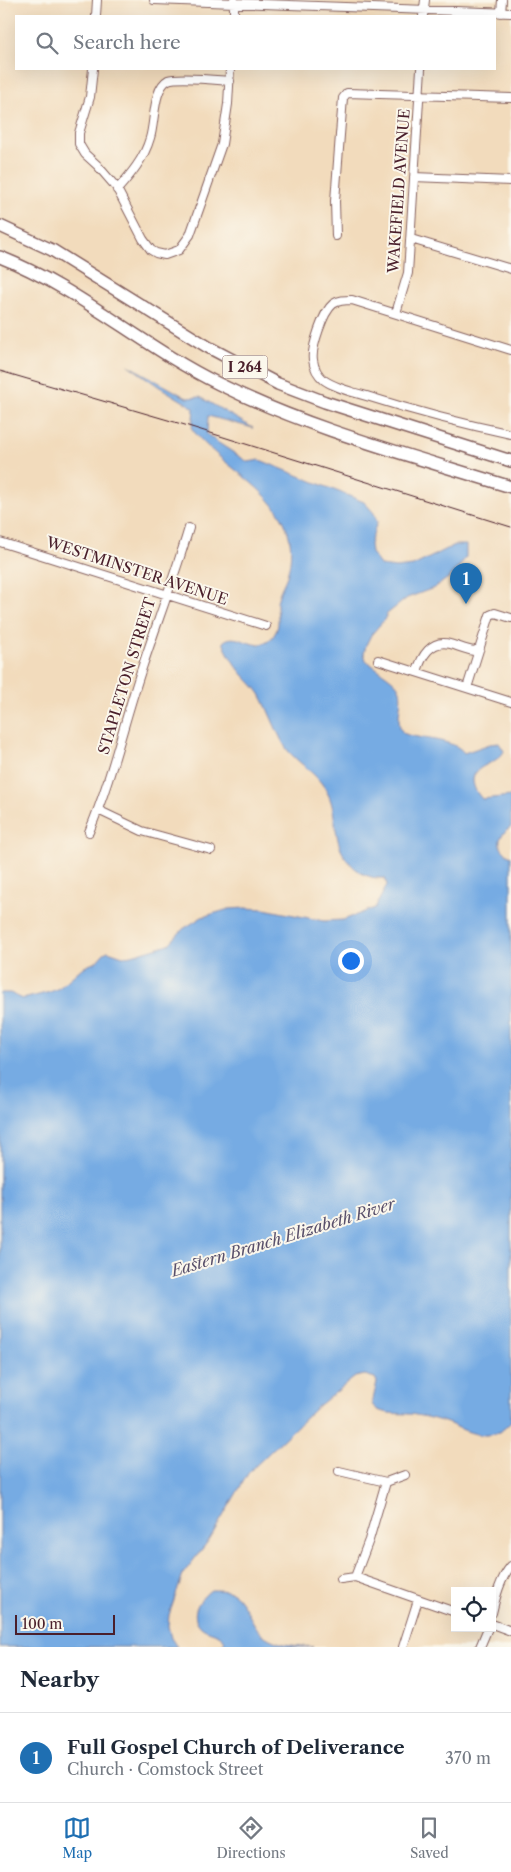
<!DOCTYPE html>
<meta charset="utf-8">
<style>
:root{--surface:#fff;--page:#f6f6f7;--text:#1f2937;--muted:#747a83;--line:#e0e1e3;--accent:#1f6fb2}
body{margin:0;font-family:"Libre Caslon Text",serif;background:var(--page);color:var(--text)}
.controls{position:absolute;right:15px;bottom:15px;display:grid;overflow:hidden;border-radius:0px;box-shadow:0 5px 20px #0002}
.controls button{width:45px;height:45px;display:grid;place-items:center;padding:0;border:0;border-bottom:1px solid var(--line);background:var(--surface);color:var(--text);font:25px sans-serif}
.scale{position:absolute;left:15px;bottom:12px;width:100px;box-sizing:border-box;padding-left:5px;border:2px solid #4a1f2b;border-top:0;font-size:14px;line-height:18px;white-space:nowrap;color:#4a1f2b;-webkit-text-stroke:4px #fbf7ec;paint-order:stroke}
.you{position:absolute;left:350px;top:960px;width:18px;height:18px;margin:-12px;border:4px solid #fff;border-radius:50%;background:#1a73e8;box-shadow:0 0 0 8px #1a73e833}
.badge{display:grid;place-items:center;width:32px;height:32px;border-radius:50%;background:var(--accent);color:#fff;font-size:16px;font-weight:700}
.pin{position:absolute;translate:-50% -41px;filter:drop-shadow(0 1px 2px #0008)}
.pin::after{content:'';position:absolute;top:26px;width:18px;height:15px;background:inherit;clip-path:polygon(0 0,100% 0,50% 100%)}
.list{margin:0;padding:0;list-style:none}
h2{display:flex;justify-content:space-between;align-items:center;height:65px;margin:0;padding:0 20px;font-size:21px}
h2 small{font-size:16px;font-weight:400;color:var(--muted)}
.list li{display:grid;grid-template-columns:32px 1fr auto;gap:15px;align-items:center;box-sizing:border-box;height:90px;padding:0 20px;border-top:1px solid var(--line)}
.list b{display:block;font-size:19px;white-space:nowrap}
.list p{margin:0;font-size:16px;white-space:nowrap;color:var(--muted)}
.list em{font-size:16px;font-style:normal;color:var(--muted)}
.icon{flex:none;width:28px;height:28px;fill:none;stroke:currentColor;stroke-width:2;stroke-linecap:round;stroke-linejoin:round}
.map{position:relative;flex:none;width:511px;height:1647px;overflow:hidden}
.search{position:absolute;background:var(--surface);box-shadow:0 5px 20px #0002;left:15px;right:15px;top:15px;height:55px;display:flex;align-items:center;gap:12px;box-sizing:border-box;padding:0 18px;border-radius:0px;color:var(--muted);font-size:19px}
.sheet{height:155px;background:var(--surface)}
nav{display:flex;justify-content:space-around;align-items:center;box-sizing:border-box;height:70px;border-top:1px solid var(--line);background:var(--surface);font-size:14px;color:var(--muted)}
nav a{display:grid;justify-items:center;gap:2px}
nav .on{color:var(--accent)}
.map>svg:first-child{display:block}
.water{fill:#76abe3;stroke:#606587}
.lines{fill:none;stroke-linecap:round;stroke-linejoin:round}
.minor-casing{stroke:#85615e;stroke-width:10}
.highway-casing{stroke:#85615e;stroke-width:14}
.minor{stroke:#fff;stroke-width:8}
.highway{stroke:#fff;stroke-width:11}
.tram{stroke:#4a1f2b;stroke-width:1}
.labels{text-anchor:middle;stroke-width:4;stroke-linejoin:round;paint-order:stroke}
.shield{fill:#fbf7ec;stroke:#7f6065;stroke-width:1}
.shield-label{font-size:14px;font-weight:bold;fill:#4a1f2b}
.street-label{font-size:15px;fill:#4a1f2b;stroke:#fbf7ec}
.water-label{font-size:16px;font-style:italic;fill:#59506b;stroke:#fbf7ec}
</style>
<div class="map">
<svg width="511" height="1647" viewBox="0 0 511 1647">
<rect width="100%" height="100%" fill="#fbf7ec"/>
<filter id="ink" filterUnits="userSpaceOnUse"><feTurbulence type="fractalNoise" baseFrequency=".02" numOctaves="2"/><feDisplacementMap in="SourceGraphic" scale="10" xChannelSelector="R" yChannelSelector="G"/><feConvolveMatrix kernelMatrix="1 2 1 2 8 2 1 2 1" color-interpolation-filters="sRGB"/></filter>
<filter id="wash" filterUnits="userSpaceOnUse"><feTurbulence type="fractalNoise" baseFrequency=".0096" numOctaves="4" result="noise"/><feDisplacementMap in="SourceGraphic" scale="20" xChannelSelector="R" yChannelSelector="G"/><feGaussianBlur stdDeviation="1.12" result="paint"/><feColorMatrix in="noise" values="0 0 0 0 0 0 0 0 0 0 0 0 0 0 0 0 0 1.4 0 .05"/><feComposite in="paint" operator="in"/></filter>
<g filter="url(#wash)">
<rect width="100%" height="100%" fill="#f2dbbc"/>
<!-- water -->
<path class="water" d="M 128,365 L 187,398 L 200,397 L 253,428 L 208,416 L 207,434 L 217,442 L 248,462 L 260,460 L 364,502 L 374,513 L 377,522 L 370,544 L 371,553 L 381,566 L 396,568 L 413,566 L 455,545 L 466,545 L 466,557 L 454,574 L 434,588 L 407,598 L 387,614 L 384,620 L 371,635 L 366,645 L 364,653 L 366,660 C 374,668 392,677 398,686 C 406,698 393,719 403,733 L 408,735 C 423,739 456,740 464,753 L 490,744 L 499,743 L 504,751 C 498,765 473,764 473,781 C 474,789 477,793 482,799 L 511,796 L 511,827 C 497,836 495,848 511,856 L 511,1422 C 504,1430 495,1436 484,1435 C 471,1434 461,1429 450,1424 C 440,1420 427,1417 416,1415 C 403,1412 379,1417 372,1404 L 377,1382 L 375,1378 L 365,1375 L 355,1377 L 316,1408 L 249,1472 L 209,1540 L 183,1574 L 169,1615 L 168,1626 L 171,1638 L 177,1647 L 0,1647 L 0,993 L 10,993 L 23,999 L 50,992 L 59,988 L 82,968 L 96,962 L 104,953 L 108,951 L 123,956 L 132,955 L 169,944 L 183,929 L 202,917 L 229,909 L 245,908 L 264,909 L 324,921 L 343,920 L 375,908 L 387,885 L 385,878 C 370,879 359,874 349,862 C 332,844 338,814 328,794 C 320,776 302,766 289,752 C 279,740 269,710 260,694 C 255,686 246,679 240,671 C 233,663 227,652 223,642 C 238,628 257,659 274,635 C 283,622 274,610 278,598 C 280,590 284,584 287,576 C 309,500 228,477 192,429 L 194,408 L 158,386 Z
M 211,1590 C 217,1590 225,1590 231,1592 C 244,1598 250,1622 261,1633 C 276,1646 294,1645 313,1647 L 219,1647 L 225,1641 C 220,1632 208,1633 201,1627 C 188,1614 200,1598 211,1590 Z"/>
</g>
<g filter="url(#ink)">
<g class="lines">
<!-- minor casing -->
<g class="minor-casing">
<path id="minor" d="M 154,0 L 511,13
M 501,13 L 502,0
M 96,16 L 97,0
M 234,16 L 234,0
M 423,16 L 425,0
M 93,69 L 90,97 L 79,133 L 79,144 L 85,154 L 97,165 L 116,187 L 143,239 L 151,250 L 156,253 L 165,255 L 179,250 L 190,235 L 222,144 L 228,104 L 230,69
M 414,177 L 511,181
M 117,190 C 131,174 144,159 150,138 C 155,123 153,88 168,80 C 178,76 217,80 230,81
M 336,236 L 335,201 L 340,135 L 343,98 L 347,93 L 511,98
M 411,239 L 511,269
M 396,313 L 408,273 L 421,69
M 511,350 L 352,300 C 345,300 339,300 333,304 C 323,312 311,348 313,360 C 314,368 318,375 324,380 C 337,389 356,393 370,397 C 417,412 464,424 511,434
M 0,542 L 266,626
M 378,660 L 511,702
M 417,672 C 421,657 431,639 450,644 C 458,646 466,650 474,651 L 480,648
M 467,688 L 490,615 L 495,613 L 511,618
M 98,810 L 142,831 L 211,850
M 89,832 C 112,778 124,721 143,665 C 158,620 175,575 189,528
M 339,1471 L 386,1482 L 405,1475
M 355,1577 L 369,1540 L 386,1482
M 341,1579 L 355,1577 L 455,1612
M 492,1613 C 496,1596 500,1579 511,1566
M 492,1624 L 511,1631
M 403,1647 L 418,1600
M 480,1647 L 488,1628"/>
</g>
<!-- highway casing -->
<g class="highway-casing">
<path id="highway" d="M 0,226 L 52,250 L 208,347 L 278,384 L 325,402 L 511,461
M 0,257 C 79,288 143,347 219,384 C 311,430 413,456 511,487"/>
</g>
<!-- minor -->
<use href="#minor" class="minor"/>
<!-- highway -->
<use href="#highway" class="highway"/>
<!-- tram -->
<path class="tram" d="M 0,371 L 185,425 L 511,527"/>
</g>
</g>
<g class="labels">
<!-- shield labels -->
<rect class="shield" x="222.5" y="355.5" width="45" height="23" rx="4"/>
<g class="shield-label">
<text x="245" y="372">I 264</text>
</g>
<!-- street labels -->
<g class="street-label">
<text transform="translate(399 191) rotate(-86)" y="5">WAKEFIELD AVENUE</text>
<text transform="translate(137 571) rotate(18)" y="5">WESTMINSTER AVENUE</text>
<text transform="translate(127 676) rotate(-73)" y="5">STAPLETON STREET</text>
</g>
<!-- water labels -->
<g class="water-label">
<text transform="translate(283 1237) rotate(-17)" y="6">Eastern Branch Elizabeth River</text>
</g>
</g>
</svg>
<div class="controls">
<button><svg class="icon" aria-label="locate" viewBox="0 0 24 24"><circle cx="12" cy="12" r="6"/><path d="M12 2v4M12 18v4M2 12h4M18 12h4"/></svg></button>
</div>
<div class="scale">100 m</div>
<div class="you"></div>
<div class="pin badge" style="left:466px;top:604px">1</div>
<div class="search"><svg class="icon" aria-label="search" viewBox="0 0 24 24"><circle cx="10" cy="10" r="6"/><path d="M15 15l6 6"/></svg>Search here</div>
</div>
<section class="sheet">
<h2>Nearby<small></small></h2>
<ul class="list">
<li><span class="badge">1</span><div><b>Full Gospel Church of Deliverance</b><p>Church · Comstock Street</p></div><em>370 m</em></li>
</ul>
</section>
<nav>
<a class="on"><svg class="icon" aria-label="map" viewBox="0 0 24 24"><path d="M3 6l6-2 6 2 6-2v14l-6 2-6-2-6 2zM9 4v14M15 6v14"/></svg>Map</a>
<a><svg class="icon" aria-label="directions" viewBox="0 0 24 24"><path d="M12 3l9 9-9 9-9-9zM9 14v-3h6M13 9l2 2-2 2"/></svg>Directions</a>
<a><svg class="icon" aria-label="saved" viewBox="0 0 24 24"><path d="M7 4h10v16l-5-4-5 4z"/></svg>Saved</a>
</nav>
